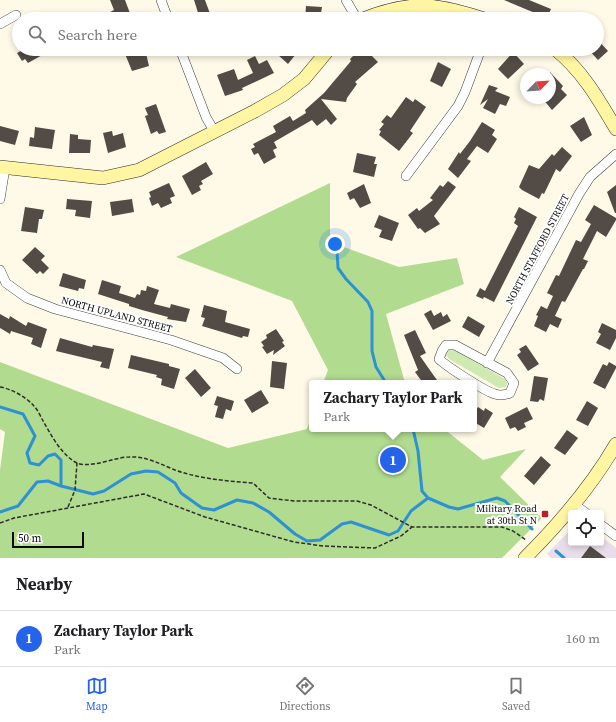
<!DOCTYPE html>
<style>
:root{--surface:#fff;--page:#f2f2f2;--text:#202124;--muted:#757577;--line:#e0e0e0;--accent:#2563eb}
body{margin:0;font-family:"Source Serif 4",serif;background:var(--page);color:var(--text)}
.controls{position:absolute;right:12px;bottom:12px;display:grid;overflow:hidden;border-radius:4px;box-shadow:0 2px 6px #0003}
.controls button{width:36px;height:36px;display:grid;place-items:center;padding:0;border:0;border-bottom:1px solid var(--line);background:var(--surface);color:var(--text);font:20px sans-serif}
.compass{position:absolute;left:520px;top:68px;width:36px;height:36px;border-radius:50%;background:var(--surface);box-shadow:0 2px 6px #0003;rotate:65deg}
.scale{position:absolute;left:12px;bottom:10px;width:72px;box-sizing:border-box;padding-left:4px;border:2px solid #0a0a0a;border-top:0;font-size:11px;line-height:14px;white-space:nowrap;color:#0a0a0a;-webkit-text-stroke:3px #fff;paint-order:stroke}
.you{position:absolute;left:335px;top:244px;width:14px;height:14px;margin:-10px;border:3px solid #fff;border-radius:50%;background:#1a73e8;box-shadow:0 0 0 6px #1a73e833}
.badge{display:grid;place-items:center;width:26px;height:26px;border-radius:50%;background:var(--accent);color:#fff;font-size:13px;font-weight:700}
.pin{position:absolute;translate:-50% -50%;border:2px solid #fff;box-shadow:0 1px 4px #0006}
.popup{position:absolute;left:309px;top:380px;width:168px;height:52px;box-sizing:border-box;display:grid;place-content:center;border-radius:4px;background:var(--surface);filter:drop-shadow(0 1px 3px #0005);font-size:13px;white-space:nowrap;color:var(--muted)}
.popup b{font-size:15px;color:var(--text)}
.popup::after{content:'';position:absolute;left:50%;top:100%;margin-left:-8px;border:8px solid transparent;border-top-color:var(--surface)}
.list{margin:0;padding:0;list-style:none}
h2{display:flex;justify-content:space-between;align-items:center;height:52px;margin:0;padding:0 16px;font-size:17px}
h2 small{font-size:13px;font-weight:400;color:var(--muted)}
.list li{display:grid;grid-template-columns:26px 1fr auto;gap:12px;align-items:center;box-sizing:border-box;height:56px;padding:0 16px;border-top:1px solid var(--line)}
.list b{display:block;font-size:15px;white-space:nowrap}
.list p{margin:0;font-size:13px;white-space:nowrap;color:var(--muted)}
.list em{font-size:13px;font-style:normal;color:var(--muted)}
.icon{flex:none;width:22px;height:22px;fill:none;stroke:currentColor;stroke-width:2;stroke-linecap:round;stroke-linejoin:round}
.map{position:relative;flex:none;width:616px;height:558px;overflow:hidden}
.search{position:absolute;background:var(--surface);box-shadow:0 2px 6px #0003;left:12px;right:12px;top:12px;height:44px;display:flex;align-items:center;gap:10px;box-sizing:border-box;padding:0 14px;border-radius:22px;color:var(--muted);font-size:15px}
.sheet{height:108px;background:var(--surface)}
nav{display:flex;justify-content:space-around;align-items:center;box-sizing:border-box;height:56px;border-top:1px solid var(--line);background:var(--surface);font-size:11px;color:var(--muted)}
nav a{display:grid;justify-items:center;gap:2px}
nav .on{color:var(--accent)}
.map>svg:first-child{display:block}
.industrial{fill:#e9ddea}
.green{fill:#ceeab0}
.forest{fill:#b1dc8f}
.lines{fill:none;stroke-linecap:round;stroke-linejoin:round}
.stream{stroke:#2d91d3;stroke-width:3}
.building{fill:#534b46}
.street-casing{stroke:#3d3d3d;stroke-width:10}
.secondary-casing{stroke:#2c2c2c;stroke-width:14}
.path{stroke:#2c2c2c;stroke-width:1.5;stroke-dasharray:4 2;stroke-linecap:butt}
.street{stroke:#fff;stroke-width:9}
.secondary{stroke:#fff5a2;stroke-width:13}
.poi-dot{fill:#bf1d25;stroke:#fff;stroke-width:1.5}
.labels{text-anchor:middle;stroke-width:4;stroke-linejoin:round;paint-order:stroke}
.street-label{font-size:10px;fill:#0a0a0a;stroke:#fff}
.poi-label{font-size:10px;fill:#0a0a0a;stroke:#fff;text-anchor:end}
</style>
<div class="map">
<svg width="616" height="558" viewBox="0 0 616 558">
<rect width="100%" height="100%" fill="#fffae7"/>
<!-- industrial -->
<path class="industrial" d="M 571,529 L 571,543 L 601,543 L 601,536 L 616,548 L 616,558 L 551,558 L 547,554 Z"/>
<!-- green -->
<path class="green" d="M 449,350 L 454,350 L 505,379 L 507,383 L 506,387 L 499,388 L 449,359 L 446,354 Z"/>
<!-- forest -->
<path class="forest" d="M 330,183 L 330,242 L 399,267 L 457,258 L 464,284 L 386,314 L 405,383 L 323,383 L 328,370 L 292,301 L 176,257 Z
M 0,362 L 228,448 L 307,429 L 312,415 L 312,429 L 444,429 L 483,460 L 526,449 L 500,477 L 542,518 L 502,558 L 0,558 L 0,470 L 5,432 L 0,429 Z"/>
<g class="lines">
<!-- stream -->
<path class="stream" d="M 337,251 L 338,268 L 346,279 L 368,302 L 372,311 L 372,351 L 376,367 L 386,383
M 0,407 L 23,414 L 35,436 L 27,453 L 30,463 L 39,465 L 48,456 L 55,454 L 61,460 L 61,486 L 93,494 L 104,491 L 131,474 L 146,471 L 158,472 L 175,483 L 181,493 L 202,508 L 214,510 L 237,500 L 253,503 L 269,512 L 295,534 L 307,541 L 320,540 L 342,524 L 351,522 L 389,535 L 398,531 L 411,511 L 428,498
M 413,429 L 418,451 L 422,491 L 428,498 L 449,507 L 458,509 L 497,498 L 505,501 L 532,529
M 0,512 L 18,506 L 37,482 L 48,481 L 61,486
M 556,551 L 564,558"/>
</g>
<!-- building -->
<path class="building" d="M 110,0 L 125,0 L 131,16 L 123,19 L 112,19 L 110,12 L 114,10 Z
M 194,0 L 205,0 L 212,19 L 200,19 Z
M 504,0 L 529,0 L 551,9 L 547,18 Z
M 306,6 L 322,7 L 320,19 L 305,19 Z
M 597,39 L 608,51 L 598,60 L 588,49 L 597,49 Z
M 24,49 L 53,49 L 28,63 L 25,59 L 22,61 L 17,53 Z
M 123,49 L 145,49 L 149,66 L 132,71 Z
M 281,49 L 300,49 L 288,64 L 277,54 Z
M 365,49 L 378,62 L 355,82 L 357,84 L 347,98 L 346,102 L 321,99 L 337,119 L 331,125 L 326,119 L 317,126 L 312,120 L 274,142 L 277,148 L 273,150 L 276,157 L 264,164 L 258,153 L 254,155 L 251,149 L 255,147 L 253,144 L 276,132 L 273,126 L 290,116 L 293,121 L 306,113 L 305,110 L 324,93 L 351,61 L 350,59 L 357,52 L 359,54 Z
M 513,52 L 524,64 L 508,79 L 498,69 Z
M 255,56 L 259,64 L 267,60 L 274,73 L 242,88 L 243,90 L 225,96 L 217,75 L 234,69 L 238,80 L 253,73 L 247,60 Z
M 438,62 L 451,69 L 442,87 L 430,81 Z
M 550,72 L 563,86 L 561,89 L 567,95 L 552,110 L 542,98 L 550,98 Z
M 489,85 L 498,88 L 495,91 L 510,97 L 506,106 L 500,104 L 495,114 L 483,108 L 488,99 L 480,105 Z
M 406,97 L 413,102 L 415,99 L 426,107 L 410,131 L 413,133 L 399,151 L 379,135 L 381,131 L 379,130 L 384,124 L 381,122 L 387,115 L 391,118 Z
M 156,104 L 166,132 L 159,134 L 157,131 L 151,134 L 145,116 L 148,115 L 145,108 Z
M 584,117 L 592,135 L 581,142 L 570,126 Z
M 482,122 L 495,130 L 492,135 L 497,139 L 488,153 L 477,146 L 467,159 L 471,161 L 458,178 L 448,169 L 459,152 L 460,154 L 470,141 Z
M 0,126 L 19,131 L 15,145 L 0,141 Z
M 35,127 L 55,130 L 52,149 L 29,146 L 30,137 L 34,138 Z
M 112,131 L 113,136 L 123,133 L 126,147 L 108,153 L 103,133 Z
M 70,134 L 78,135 L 78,139 L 91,140 L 90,153 L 69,153 Z
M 562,147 L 572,156 L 560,172 L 556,169 L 544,194 L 542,193 L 539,199 L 522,190 L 519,187 L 529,165 L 539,169 L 552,154 L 554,156 Z
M 357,153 L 376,157 L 374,164 L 377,164 L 374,177 L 353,172 Z
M 206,162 L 213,174 L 201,181 L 203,184 L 199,186 L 201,190 L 192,195 L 182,176 Z
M 448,181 L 456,187 L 434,216 L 440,224 L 425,233 L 420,228 L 418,229 L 408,215 L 417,208 L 419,211 L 433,200 L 430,198 L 440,185 L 443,187 Z
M 169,183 L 175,196 L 170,198 L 172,203 L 161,208 L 158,203 L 152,206 L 149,198 L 151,197 L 149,192 Z
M 364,184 L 371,203 L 360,208 L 354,198 L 350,200 L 347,193 Z
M 616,185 L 616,213 L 615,213 L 607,192 Z
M 67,199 L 92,201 L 90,218 L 75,216 L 76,210 L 66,209 Z
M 132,199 L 134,212 L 112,216 L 110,202 Z
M 594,205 L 616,218 L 616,220 L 606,237 L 597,231 L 583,259 L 588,261 L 584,269 L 583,269 L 565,302 L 562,301 L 555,316 L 562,319 L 558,328 L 550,324 L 546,332 L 534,326 L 538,316 L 536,315 L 541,306 L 547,309 L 553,296 L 547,293 L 556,275 L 559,276 L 576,240 L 581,242 L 591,224 L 585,220 Z
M 25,207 L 44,210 L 42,219 L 39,219 L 37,233 L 21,231 Z
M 519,207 L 537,217 L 494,302 L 484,297 L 483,299 L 476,296 L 480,288 L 485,291 L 516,230 L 518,226 L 514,223 L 516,219 L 514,217 Z
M 379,215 L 399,223 L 392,241 L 379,237 L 382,230 L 374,227 Z
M 35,247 L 45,256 L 41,260 L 49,268 L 43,274 L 40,271 L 37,274 L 22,260 Z
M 63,273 L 86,280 L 84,289 L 79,288 L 78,291 L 59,286 Z
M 102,280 L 121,286 L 119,293 L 135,298 L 137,294 L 140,295 L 141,290 L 146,291 L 147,286 L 159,290 L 154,304 L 170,308 L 171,304 L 190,309 L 186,322 L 167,319 L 168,317 L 142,310 L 129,306 L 129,304 L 98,294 Z
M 204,305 L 227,311 L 225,322 L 250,329 L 248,337 L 243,336 L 242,338 L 202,326 L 205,318 L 201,317 Z
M 431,310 L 434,316 L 441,312 L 443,317 L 447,314 L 451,321 L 433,330 L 424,314 Z
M 0,314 L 9,319 L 10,316 L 26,326 L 28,322 L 47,329 L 41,348 L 31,344 L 33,338 L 11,331 L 10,334 L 0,328 Z
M 468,316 L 485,326 L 479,337 L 462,327 Z
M 602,323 L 616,330 L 616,338 L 610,350 L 596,343 L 601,334 L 598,332 Z
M 276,329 L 284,341 L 282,342 L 285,346 L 273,355 L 274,350 L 267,354 L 262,347 L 264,346 L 261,342 L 267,338 L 266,335 Z
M 415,330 L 426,353 L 420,356 L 439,383 L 423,383 L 415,372 L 418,370 L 404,335 Z
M 60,338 L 92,347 L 93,345 L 114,349 L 109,369 L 100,367 L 102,362 L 56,351 Z
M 526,345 L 539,364 L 528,371 L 517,355 L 521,352 L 519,349 Z
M 131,355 L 169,364 L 169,366 L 180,369 L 174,389 L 161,385 L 162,379 L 156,377 L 157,375 L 128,368 Z
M 272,361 L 287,363 L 284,389 L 270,387 Z
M 609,362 L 616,366 L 616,368 L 605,389 L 593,383 L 603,364 L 607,366 Z
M 195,369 L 211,388 L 201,397 L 185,378 Z
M 534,376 L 548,378 L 544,401 L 540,399 L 538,402 L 530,401 Z
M 261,390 L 269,403 L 252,413 L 244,400 Z
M 217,396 L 234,401 L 231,411 L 226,409 L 223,419 L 215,417 L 218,406 L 214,405 Z
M 587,401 L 598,408 L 588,426 L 576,420 Z
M 478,407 L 484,411 L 485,408 L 493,413 L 484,428 L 474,422 L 474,414 Z
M 527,407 L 533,419 L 524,423 L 526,427 L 518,431 L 515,427 L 510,429 L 505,418 Z
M 567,430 L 578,438 L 565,455 L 554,448 Z
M 541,456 L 551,465 L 534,485 L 524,476 Z
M 590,546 L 606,558 L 581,558 Z"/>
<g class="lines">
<!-- street casing -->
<g class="street-casing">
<path id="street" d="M 161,0 L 168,19
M 346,0 L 357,19
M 0,24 L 16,15
M 180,49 L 206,117 L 214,131
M 406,176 L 458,106 L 465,92 L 481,49
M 0,199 L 5,168
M 0,270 L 6,283 L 27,298 L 55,309 L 171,340 L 223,358 L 237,369
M 446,345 L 455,345 L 507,373 L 514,383 L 510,393 C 505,395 501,396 495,394 C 486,392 446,366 439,359 L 442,351 Z
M 487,363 L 579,194 L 590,177 L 616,154
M 575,505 L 586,513
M 601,525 L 616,536"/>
</g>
<!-- secondary casing -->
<g class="secondary-casing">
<path id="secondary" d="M 363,19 C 411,0 436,3 484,19
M 555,49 C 582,70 599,100 616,129
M 0,167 L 103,178 L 139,170 L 255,111 L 283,95 L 304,79 L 329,49
M 525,558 C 560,523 591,487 616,444"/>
</g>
<!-- path -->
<path class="path" d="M 0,387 C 12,389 26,397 34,406 C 37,409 40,415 42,419 C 50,433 60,453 75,462 C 89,470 114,457 129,457 C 146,456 160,464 175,470 C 200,479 227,481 253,483 L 269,498 L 294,501 L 357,501 L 371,505 L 412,527 L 502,527 L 513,531 L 526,540
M 68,507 L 75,490 L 77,463
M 0,523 L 14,518 L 144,494 L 205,517 L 294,542 L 323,546 L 375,548 L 401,536 L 412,527"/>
<!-- street -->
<use href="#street" class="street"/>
<!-- secondary -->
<use href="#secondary" class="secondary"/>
</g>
<!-- markers -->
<rect class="poi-dot" x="541" y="510" width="8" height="8" rx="2"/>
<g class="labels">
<!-- street labels -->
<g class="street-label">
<text transform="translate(537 249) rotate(-62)" y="4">NORTH STAFFORD STREET</text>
<text transform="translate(117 314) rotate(15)" y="4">NORTH UPLAND STREET</text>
</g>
<!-- poi labels -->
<g class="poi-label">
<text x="537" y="512">Military Road<tspan x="537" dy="12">at 30th St N</tspan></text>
</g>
</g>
</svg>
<div class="controls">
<button><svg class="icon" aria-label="locate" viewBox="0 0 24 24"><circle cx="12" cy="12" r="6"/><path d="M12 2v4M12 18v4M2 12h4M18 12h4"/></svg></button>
</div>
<svg class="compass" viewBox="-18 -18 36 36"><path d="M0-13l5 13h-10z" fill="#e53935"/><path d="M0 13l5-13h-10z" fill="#757577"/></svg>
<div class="scale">50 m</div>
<div class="you"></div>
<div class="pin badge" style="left:393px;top:460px">1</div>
<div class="popup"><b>Zachary Taylor Park</b>Park</div>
<div class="search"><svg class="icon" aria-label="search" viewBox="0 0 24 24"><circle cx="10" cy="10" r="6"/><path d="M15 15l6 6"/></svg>Search here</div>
</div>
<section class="sheet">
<h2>Nearby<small></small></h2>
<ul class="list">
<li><span class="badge">1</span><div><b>Zachary Taylor Park</b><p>Park</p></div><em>160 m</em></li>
</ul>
</section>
<nav>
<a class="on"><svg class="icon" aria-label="map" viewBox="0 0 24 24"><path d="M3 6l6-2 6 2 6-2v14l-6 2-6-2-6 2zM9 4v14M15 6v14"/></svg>Map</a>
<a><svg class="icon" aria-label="directions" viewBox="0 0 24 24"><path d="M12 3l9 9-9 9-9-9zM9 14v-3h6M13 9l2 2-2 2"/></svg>Directions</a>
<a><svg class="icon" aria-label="saved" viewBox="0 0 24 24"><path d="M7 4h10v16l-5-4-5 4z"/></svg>Saved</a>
</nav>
